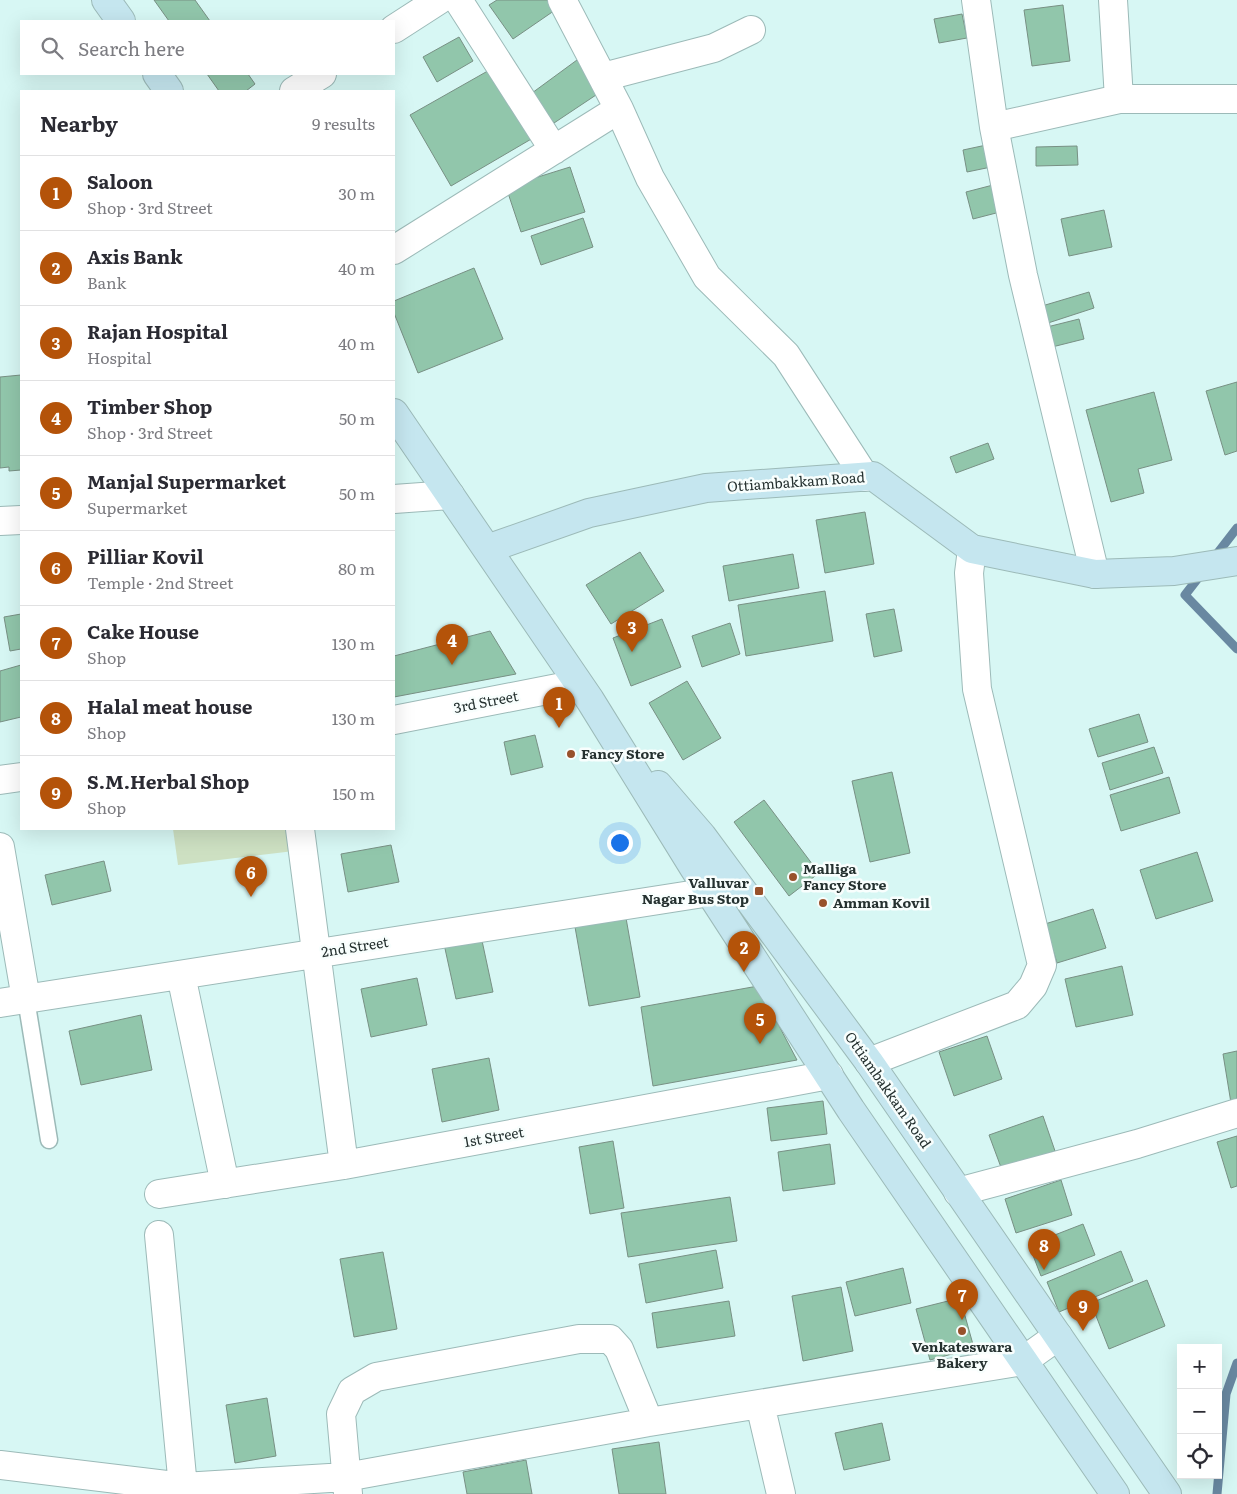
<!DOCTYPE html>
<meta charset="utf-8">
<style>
:root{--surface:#fff;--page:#f7f7f7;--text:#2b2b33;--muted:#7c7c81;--line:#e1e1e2;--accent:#b45309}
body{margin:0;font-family:Literata,serif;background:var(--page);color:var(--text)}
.controls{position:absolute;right:15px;bottom:15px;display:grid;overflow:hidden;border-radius:0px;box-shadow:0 5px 20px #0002}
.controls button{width:45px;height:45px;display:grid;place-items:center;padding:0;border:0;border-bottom:1px solid var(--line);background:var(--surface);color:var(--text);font:25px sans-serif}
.you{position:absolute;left:619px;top:842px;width:18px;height:18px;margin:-12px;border:4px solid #fff;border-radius:50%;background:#1a73e8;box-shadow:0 0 0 8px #1a73e833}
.badge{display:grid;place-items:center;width:32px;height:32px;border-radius:50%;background:var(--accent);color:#fff;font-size:16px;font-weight:700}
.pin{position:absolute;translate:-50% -41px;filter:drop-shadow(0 1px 2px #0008)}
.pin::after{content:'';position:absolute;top:26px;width:18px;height:15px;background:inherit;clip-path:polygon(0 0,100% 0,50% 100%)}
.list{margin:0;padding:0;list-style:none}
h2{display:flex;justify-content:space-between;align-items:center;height:65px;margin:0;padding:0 20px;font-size:21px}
h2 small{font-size:16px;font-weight:400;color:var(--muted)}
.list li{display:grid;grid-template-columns:32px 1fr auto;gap:15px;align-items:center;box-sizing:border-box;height:75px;padding:0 20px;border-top:1px solid var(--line)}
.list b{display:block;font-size:19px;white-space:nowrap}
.list p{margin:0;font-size:16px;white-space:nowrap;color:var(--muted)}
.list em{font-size:16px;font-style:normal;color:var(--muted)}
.icon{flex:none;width:28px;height:28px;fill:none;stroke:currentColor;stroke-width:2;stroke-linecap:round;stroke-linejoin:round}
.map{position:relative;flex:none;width:1237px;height:1494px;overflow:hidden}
.search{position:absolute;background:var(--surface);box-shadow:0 5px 20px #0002;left:20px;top:20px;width:375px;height:55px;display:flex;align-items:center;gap:12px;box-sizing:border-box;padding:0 18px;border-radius:0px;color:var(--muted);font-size:19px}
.panel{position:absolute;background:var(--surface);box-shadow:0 5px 20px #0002;left:20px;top:90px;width:375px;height:740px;border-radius:0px}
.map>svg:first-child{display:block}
.green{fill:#cde0c2}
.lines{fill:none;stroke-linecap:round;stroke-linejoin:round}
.stream{stroke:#6988a1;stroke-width:9}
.building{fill:#91c6ab;stroke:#789084}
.lane-casing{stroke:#9cbab8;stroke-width:19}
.street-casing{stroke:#9cbab8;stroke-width:30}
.secondary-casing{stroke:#9cbab8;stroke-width:30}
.lane{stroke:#fff;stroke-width:16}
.street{stroke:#fff;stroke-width:28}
.secondary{stroke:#c5e6ef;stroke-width:28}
.poi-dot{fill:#98512b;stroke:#f8fefd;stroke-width:2}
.labels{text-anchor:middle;stroke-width:5;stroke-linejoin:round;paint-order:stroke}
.street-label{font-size:14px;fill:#253130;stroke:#f8fefd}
.poi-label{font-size:14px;font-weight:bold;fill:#253130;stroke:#f8fefd;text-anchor:start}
</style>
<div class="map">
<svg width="1237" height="1494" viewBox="0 0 1237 1494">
<rect width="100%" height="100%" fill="#d7f7f4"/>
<!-- green -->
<path class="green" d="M 173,829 L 293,829 L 294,851 L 178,865 Z"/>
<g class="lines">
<!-- stream -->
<path class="stream" d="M 1213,559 L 1237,528
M 1202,573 L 1185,595 L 1237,649
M 1217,1494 L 1226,1394 L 1237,1363"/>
</g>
<!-- building -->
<path class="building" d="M 154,0 L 195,0 L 210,21 L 169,21 Z
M 497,0 L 557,0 L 561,6 L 513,39 L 489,5 Z
M 1063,5 L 1070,61 L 1032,66 L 1024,10 Z
M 962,14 L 967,38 L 939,43 L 934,19 Z
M 459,37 L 473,61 L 437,82 L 423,57 Z
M 577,60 L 599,93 L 554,123 L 532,93 Z
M 493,68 L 533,138 L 451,186 L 410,115 Z
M 207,74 L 248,74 L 255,84 L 246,91 L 219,91 Z
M 991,144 L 996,166 L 967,172 L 963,150 Z
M 1077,146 L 1078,165 L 1036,166 L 1036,147 Z
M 570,167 L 585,212 L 521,232 L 506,187 Z
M 993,185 L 1000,212 L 973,219 L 966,192 Z
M 1104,210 L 1112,247 L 1069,256 L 1061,219 Z
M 583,218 L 593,247 L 541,265 L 531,236 Z
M 474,268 L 503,339 L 418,373 L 394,313 L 394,301 Z
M 1089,292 L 1094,308 L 1048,323 L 1042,306 Z
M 1079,319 L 1084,339 L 1052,347 L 1047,327 Z
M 21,375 L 21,470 L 9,471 L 9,467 L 0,468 L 0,377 Z
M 1237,382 L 1237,451 L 1225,455 L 1206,391 Z
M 1154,392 L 1172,460 L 1138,469 L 1144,493 L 1111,502 L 1086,410 Z
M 988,443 L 994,459 L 956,473 L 950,457 Z
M 865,512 L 874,564 L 825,573 L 816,520 Z
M 640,552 L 664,591 L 611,624 L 586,585 Z
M 793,554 L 799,588 L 729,601 L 723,566 Z
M 825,591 L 833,641 L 746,656 L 738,605 Z
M 894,609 L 902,651 L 874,657 L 866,614 Z
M 21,614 L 21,649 L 10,651 L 4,617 Z
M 662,619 L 681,667 L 631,686 L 613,638 Z
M 730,623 L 740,654 L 702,667 L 692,636 Z
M 490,631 L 516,674 L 394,697 L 394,656 Z
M 21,665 L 21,717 L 0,722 L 0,671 Z
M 687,681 L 721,738 L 683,760 L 649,703 Z
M 1139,714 L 1148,742 L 1098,757 L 1089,729 Z
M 535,735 L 543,767 L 511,775 L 504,742 Z
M 1154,747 L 1163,773 L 1110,790 L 1102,763 Z
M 892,772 L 910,853 L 870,862 L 852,781 Z
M 1169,777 L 1180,813 L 1121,831 L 1110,795 Z
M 764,800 L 819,873 L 789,896 L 734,822 Z
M 391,845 L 399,882 L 348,892 L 341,854 Z
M 1197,852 L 1213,901 L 1156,919 L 1140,870 Z
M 104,861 L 111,891 L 52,905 L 45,875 Z
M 1093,909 L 1106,948 L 1057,963 L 1045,924 Z
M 626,918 L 640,997 L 589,1006 L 575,927 Z
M 481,936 L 493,992 L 456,999 L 444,944 Z
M 1122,966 L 1133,1015 L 1076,1027 L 1065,979 Z
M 417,978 L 427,1025 L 371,1037 L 361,989 Z
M 758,986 L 797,1060 L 653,1086 L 641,1007 Z
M 141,1015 L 152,1070 L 81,1085 L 69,1031 Z
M 987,1036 L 1002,1079 L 954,1096 L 939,1052 Z
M 1237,1051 L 1237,1102 L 1231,1103 L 1223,1054 Z
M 489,1058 L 499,1110 L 442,1122 L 432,1069 Z
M 823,1101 L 827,1134 L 771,1141 L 767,1108 Z
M 1043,1116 L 1055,1151 L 1002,1170 L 989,1135 Z
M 1237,1136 L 1237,1186 L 1231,1188 L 1217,1142 Z
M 613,1141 L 624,1208 L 590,1214 L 579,1147 Z
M 830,1144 L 835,1184 L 783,1191 L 778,1152 Z
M 1061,1180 L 1072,1215 L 1016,1233 L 1005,1199 Z
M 730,1197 L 737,1241 L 628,1257 L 621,1213 Z
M 1083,1224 L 1095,1255 L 1041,1276 L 1029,1245 Z
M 716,1250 L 723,1288 L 646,1303 L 639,1264 Z
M 1121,1251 L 1133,1281 L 1059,1312 L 1047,1282 Z
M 383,1252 L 397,1329 L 354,1337 L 340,1259 Z
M 903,1268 L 911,1303 L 855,1316 L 846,1282 Z
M 1147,1280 L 1165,1326 L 1109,1349 L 1091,1303 Z
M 841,1287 L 853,1351 L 803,1361 L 792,1296 Z
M 960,1298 L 974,1348 L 930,1360 L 916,1309 Z
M 729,1301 L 735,1336 L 657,1348 L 652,1313 Z
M 267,1398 L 276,1456 L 235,1463 L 226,1405 Z
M 882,1423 L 890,1460 L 844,1470 L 835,1433 Z
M 659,1442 L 666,1494 L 619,1494 L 612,1449 Z
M 526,1460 L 532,1494 L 467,1494 L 463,1472 Z"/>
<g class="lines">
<!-- lane casing -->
<g class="lane-casing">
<path id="lane" d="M 26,999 L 49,1140"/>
</g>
<!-- street casing -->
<g class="street-casing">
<path id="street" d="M 458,0 L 554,150
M 562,0 L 619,109 L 650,178 L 707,277 L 786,355 L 865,477
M 976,0 L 994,127 L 1023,275 L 1095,574
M 1113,0 L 1119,99
M 394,29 L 439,0
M 603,77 L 714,48 L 751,30
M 294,91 L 322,74
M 994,127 L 1119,99 L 1237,99
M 394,250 L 619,109
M 394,499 L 450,495
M 0,521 L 21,520
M 394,720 L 578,684
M 0,780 L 21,777
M 300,829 L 344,1165
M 0,847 L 26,999
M 181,975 L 225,1184
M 0,1003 L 710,892
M 869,1062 L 1017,1005 L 1033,986 L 1042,965 L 977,689 L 969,573 L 972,549
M 958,1192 L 1137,1144 L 1237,1113
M 159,1194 L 344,1165 L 829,1075
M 159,1235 L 183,1487
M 760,1404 L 781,1494
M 0,1465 L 183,1487 L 346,1477 L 649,1422 L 1023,1361 L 1058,1336
M 348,1494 L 341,1414 L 352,1391 L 376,1377 L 579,1339 L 610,1339 L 619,1349 L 649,1422"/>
</g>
<!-- secondary casing -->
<g class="secondary-casing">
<path id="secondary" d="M 106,0 L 121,21
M 157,74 L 169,91
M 394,413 L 590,700 L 694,868 L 851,1110 L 1115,1494
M 487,549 L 589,513 L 706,488 L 873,476 L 972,549 L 1095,574 L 1174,571 L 1237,561
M 658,785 L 702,836 L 869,1062 L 1167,1494"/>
</g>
<!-- lane -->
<use href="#lane" class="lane"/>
<!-- street -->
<use href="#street" class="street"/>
<!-- secondary -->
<use href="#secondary" class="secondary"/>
</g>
<!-- markers -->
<g class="poi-dot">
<circle cx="571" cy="754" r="5"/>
<circle cx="793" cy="877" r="5"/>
<rect x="754" y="886" width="10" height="10" rx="2.5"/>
<circle cx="823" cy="903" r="5"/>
<circle cx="962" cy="1331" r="5"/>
</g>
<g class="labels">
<!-- street labels -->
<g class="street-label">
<text transform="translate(796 482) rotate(-4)" y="5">Ottiambakkam Road</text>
<text transform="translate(486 702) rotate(-11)" y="5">3rd Street</text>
<text transform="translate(355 947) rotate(-9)" y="5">2nd Street</text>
<text transform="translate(888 1090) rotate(55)" y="5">Ottiambakkam Road</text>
<text transform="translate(494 1137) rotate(-10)" y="5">1st Street</text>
</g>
<!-- poi labels -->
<g class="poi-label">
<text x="581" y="759">Fancy Store</text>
<text x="803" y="874">Malliga<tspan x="803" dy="16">Fancy Store</tspan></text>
<text x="749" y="888" text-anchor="end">Valluvar<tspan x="749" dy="16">Nagar Bus Stop</tspan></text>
<text x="833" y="908">Amman Kovil</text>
<text x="962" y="1352" text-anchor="middle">Venkateswara<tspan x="962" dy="16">Bakery</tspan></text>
</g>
</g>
</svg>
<div class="controls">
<button>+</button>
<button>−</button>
<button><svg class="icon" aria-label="locate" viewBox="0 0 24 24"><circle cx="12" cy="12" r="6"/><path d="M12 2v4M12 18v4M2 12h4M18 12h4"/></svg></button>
</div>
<div class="you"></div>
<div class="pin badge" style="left:559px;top:728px">1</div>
<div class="pin badge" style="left:744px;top:972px">2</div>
<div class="pin badge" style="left:632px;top:652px">3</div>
<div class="pin badge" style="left:452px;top:665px">4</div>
<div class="pin badge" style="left:760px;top:1044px">5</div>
<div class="pin badge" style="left:251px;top:897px">6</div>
<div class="pin badge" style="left:962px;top:1320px">7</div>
<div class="pin badge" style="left:1044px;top:1270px">8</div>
<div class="pin badge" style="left:1083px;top:1331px">9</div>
<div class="search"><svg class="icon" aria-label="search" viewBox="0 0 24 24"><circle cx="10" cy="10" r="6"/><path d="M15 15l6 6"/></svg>Search here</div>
<section class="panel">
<h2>Nearby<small>9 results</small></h2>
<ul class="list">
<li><span class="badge">1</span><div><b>Saloon</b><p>Shop · 3rd Street</p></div><em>30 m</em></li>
<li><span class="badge">2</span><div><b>Axis Bank</b><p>Bank</p></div><em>40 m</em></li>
<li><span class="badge">3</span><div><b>Rajan Hospital</b><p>Hospital</p></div><em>40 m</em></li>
<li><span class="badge">4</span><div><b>Timber Shop</b><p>Shop · 3rd Street</p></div><em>50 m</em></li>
<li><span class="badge">5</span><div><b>Manjal Supermarket</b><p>Supermarket</p></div><em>50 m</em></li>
<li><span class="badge">6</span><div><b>Pilliar Kovil</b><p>Temple · 2nd Street</p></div><em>80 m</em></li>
<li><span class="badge">7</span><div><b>Cake House</b><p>Shop</p></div><em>130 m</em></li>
<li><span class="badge">8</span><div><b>Halal meat house</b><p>Shop</p></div><em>130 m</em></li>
<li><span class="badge">9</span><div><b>S.M.Herbal Shop</b><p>Shop</p></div><em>150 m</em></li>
</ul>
</section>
</div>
